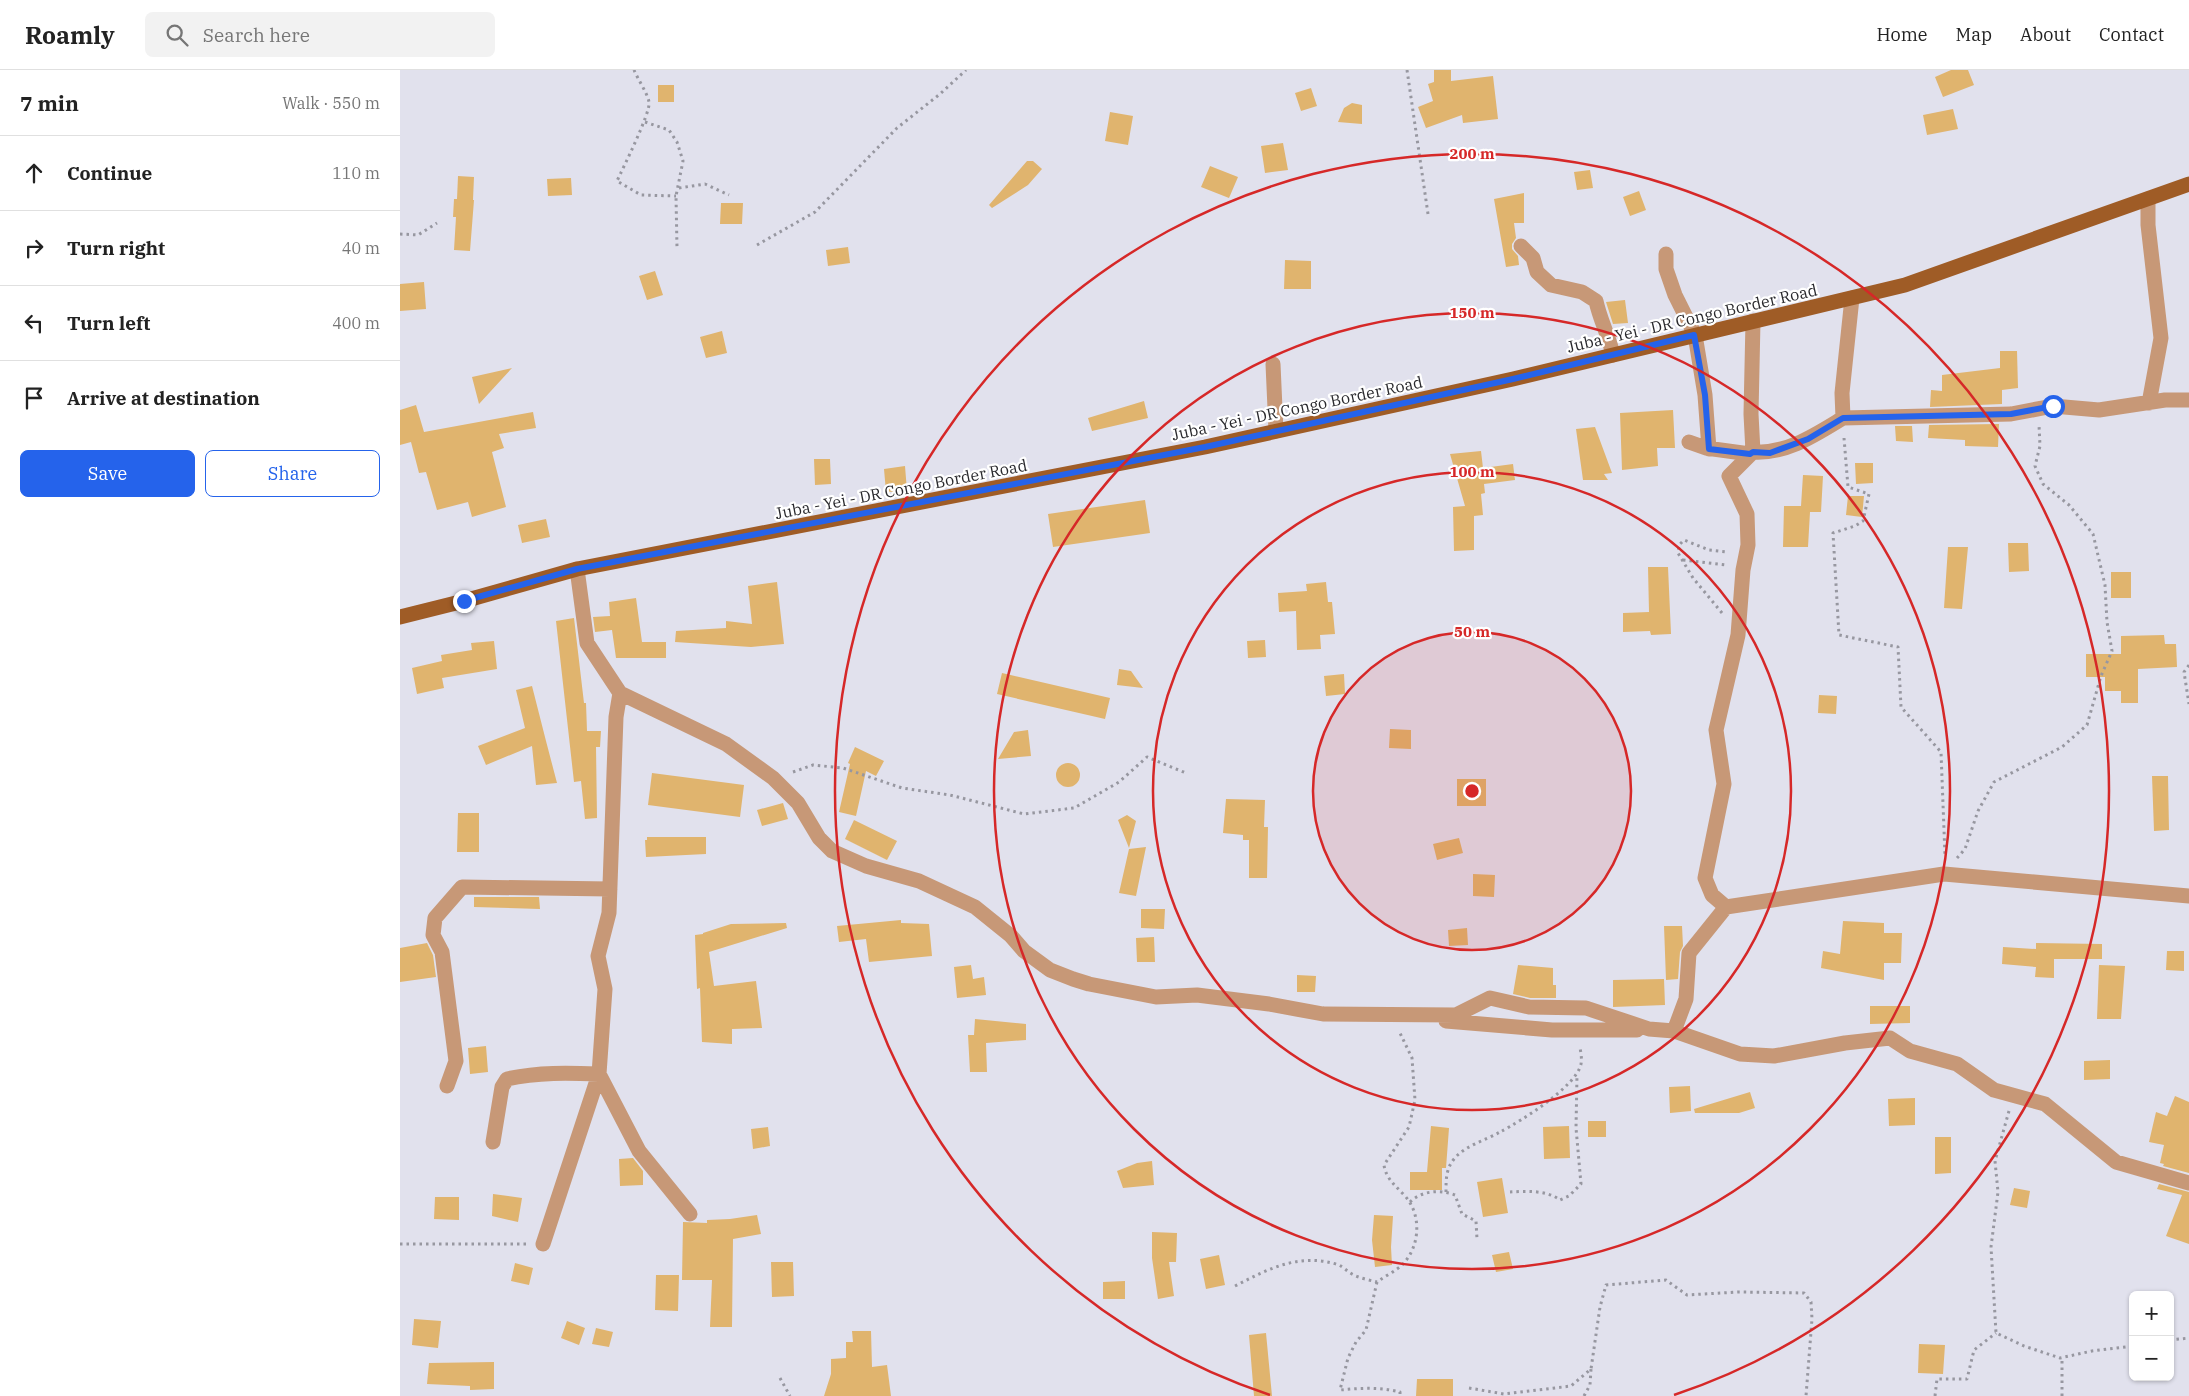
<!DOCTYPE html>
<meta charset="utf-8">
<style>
:root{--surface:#fff;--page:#f2f2f2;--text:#222;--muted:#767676;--line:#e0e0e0;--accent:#2563eb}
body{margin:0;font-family:"IBM Plex Serif",serif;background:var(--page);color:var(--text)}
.controls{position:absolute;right:15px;bottom:15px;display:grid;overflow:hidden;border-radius:8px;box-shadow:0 1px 4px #0004}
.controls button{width:45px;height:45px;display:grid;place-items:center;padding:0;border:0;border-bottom:1px solid var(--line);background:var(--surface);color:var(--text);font:25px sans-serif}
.stop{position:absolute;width:15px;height:15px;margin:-11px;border:4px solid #2563eb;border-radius:50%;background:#fff}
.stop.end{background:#2563eb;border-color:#fff;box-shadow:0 1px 5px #0008}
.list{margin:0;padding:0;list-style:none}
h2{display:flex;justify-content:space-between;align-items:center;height:65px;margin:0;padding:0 20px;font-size:21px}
h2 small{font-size:16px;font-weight:400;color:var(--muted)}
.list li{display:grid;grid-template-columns:32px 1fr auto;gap:15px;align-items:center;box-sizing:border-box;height:75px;padding:0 20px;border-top:1px solid var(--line)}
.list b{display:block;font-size:19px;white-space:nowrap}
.list em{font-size:16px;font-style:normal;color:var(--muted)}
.actions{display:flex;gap:10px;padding:15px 20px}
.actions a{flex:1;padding:11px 0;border:1px solid var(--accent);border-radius:8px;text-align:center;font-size:18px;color:var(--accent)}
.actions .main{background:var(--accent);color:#fff}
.icon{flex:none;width:28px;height:28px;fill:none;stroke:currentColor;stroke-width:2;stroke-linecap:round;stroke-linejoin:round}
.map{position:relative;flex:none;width:1789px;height:1326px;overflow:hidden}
header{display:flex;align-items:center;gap:30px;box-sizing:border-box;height:70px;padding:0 25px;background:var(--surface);border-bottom:1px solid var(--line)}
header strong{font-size:24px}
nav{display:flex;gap:28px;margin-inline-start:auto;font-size:18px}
.search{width:350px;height:45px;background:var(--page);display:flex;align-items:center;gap:12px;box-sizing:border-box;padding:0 18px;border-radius:8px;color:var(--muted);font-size:19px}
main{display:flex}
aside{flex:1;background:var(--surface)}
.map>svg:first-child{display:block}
.building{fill:#e0b46e}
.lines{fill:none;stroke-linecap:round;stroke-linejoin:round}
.path{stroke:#9797a0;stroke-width:3;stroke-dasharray:2.5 4;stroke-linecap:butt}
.minor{stroke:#c79877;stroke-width:15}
.major{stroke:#9f5c26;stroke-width:15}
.route{stroke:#2563eb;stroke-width:6}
.ring{fill:none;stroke:#d62828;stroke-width:2.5}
.labels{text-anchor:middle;stroke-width:4.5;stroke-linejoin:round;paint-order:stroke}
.street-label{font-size:16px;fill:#29292d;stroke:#fff}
.centre{fill:#d62828;stroke:#fff;stroke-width:2.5}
.ring-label{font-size:15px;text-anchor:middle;font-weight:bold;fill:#d62828;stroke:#fff;stroke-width:4.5;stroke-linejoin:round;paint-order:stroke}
</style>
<header>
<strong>Roamly</strong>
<div class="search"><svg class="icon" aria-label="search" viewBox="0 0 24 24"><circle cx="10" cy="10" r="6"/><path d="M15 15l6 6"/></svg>Search here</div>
<nav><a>Home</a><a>Map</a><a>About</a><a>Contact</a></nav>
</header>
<main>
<aside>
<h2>7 min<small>Walk · 550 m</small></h2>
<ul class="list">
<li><svg class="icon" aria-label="ahead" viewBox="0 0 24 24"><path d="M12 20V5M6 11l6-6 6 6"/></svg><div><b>Continue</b></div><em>110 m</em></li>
<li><svg class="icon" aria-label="right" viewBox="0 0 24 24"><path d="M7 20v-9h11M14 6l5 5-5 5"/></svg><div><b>Turn right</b></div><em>40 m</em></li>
<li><svg class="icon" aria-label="left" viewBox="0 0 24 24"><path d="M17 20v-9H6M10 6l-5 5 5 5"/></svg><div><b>Turn left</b></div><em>400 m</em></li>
<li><svg class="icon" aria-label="arrive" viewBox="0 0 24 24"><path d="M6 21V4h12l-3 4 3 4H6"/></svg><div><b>Arrive at destination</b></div></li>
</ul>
<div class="actions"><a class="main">Save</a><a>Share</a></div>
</aside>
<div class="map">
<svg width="1789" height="1326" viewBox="0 0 1789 1326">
<rect width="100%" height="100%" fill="#e1e1ed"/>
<!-- building -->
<path class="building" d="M 1034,0 L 1051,0 L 1051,11 L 1093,6 L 1098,49 L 1063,53 L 1062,45 L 1026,58 L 1018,37 L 1033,31 L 1028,14 L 1034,12 Z
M 1551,0 L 1568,0 L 1574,15 L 1543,27 L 1535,7 Z
M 258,15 L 274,15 L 274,32 L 258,32 Z
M 911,18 L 917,36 L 901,41 L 895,23 Z
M 952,33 L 962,35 L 962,54 L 938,52 L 944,38 Z
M 1553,39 L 1558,59 L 1527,65 L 1523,45 Z
M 710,42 L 733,46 L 728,75 L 705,71 Z
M 883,73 L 888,100 L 865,103 L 861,76 Z
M 627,91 L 633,91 L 642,99 L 628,115 L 592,138 L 589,135 Z
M 810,96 L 838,107 L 829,128 L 801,117 Z
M 1190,100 L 1193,118 L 1177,120 L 1174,102 Z
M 58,106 L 74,107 L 73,130 L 74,130 L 70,181 L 54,180 L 56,147 L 53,147 L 54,129 L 57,129 Z
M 171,108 L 172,125 L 148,126 L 147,109 Z
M 1239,121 L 1246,140 L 1230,146 L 1223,127 Z
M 1124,123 L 1124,153 L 1114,153 L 1116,168 L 1112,174 L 1112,179 L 1118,186 L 1119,195 L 1106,197 L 1094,129 Z
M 321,133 L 343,133 L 342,154 L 320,154 Z
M 448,177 L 450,193 L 428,196 L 426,180 Z
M 885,190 L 911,191 L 911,219 L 884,219 Z
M 255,201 L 263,225 L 247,230 L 239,206 Z
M 24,212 L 26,239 L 0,241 L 0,214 Z
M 1225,230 L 1228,253 L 1213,254 L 1206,232 Z
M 322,261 L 327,283 L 306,288 L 300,267 Z
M 1600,281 L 1617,281 L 1618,318 L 1602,320 L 1602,334 L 1530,337 L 1531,320 L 1542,321 L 1542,305 L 1600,298 Z
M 112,298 L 79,334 L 72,307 Z
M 744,331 L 748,348 L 692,361 L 688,348 Z
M 16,335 L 24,362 L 133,342 L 136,358 L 99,364 L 104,378 L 92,382 L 106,437 L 72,447 L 68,432 L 37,440 L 26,402 L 19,403 L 11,372 L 0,375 L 0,340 Z
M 1273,340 L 1275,378 L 1257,378 L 1258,396 L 1222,400 L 1220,343 Z
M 1599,354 L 1598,377 L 1565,376 L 1565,370 L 1528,368 L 1529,355 Z
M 1495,356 L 1512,356 L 1513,372 L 1496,371 Z
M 1195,357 L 1212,403 L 1204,404 L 1208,410 L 1183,410 L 1176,359 Z
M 1081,381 L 1083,398 L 1113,394 L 1115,410 L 1084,414 L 1085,423 L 1081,424 L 1083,445 L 1074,446 L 1074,480 L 1054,481 L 1053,437 L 1065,436 L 1050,384 Z
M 414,389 L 430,389 L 431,414 L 415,415 Z
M 1455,393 L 1473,393 L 1473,413 L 1456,414 Z
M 505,396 L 507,421 L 486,422 L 484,399 Z
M 1403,405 L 1423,406 L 1421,442 L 1410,442 L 1408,477 L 1383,477 L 1384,436 L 1401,436 Z
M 1448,426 L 1464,426 L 1462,447 L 1446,445 Z
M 745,430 L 750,463 L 653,477 L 648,444 Z
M 146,449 L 150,467 L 122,473 L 118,455 Z
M 1608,473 L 1628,473 L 1629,501 L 1609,502 Z
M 1548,477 L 1568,477 L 1562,539 L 1544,538 Z
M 1248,497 L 1268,497 L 1271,564 L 1251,565 L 1250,561 L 1223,562 L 1223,543 L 1249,542 Z
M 1711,502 L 1731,502 L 1731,528 L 1711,528 Z
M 377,512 L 384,574 L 351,577 L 275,572 L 276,561 L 326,558 L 326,551 L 352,554 L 348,516 Z
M 926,512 L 928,532 L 932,532 L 935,564 L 920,565 L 921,579 L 897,580 L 896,541 L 879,542 L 878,523 L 907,521 L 906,514 Z
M 236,528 L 242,572 L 266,572 L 266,588 L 216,588 L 212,560 L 195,562 L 193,547 L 210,546 L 209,532 Z
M 174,548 L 184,633 L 186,633 L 187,661 L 201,661 L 200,677 L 196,677 L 197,748 L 185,749 L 181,711 L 174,712 L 156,551 Z
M 1764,565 L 1765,574 L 1776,574 L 1777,597 L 1738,599 L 1738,633 L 1721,633 L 1721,621 L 1705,621 L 1705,607 L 1686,607 L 1686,584 L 1721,584 L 1721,566 Z
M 865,570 L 866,587 L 848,588 L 847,571 Z
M 94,571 L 97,599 L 42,608 L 44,618 L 17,624 L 12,598 L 42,591 L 41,585 L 72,580 L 71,573 Z
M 719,599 L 731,601 L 743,618 L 717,615 Z
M 602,603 L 710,628 L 705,649 L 597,624 Z
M 944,604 L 945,624 L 926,626 L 924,606 Z
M 132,616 L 146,671 L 157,713 L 136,715 L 132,676 L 86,695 L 78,676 L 125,658 L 116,620 Z
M 1419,625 L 1437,626 L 1436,644 L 1418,643 Z
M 990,659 L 1011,660 L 1011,679 L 989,678 Z
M 628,660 L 631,686 L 598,689 L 614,662 Z
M 455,677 L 484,691 L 476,706 L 466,701 L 456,746 L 439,742 L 450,694 L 448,693 Z
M656 705a12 12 0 1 1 24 0a12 12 0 1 1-24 0Z
M 252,703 L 344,715 L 340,747 L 248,735 Z
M 1752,706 L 1768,706 L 1769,760 L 1754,761 Z
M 1057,709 L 1086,709 L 1086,736 L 1057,736 Z
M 826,729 L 865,730 L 864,757 L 868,757 L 867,808 L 849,808 L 849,770 L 843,770 L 843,765 L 823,763 Z
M 383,733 L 388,749 L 362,756 L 357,740 Z
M 58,743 L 79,743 L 79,782 L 57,782 Z
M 727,745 L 736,751 L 729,778 L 718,750 Z
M 454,750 L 497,771 L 487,790 L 445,769 Z
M 247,767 L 306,767 L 306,784 L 246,787 L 245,770 L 247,770 Z
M 1059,768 L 1063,783 L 1037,790 L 1033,774 Z
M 746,777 L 736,826 L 719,823 L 729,779 Z
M 1073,804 L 1095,805 L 1094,827 L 1073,826 Z
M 74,827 L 139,827 L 140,839 L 74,837 Z
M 741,839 L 765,839 L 764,859 L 741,858 Z
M 501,850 L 501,853 L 529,854 L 532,886 L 469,892 L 466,869 L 439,872 L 437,856 Z
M 1443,851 L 1484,853 L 1484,863 L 1502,863 L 1501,893 L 1484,893 L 1484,910 L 1421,898 L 1423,881 L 1440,884 Z
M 386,853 L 387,858 L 309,882 L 314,916 L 356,911 L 362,958 L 332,959 L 332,974 L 302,972 L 300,918 L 297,919 L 295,865 L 303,864 L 303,863 L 331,854 Z
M 1264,856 L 1282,856 L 1283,876 L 1280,882 L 1278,909 L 1266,910 Z
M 1067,858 L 1068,875 L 1049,876 L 1048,860 Z
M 754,867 L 755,892 L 737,892 L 736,868 Z
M 27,873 L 33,885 L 36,907 L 0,912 L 0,878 Z
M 1636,873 L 1702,874 L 1702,889 L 1654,889 L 1654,908 L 1635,907 L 1636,897 L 1602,894 L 1603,877 L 1636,879 Z
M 1767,881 L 1784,881 L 1784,901 L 1766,900 Z
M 571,895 L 573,909 L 584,907 L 586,925 L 557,928 L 554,897 Z
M 1118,895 L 1153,898 L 1153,915 L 1156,915 L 1156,928 L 1130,928 L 1113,924 Z
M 1699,895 L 1725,896 L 1721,949 L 1697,949 Z
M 897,905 L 916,906 L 915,922 L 897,922 Z
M 1264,909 L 1265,935 L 1213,937 L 1213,910 Z
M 1470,936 L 1510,936 L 1510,953 L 1470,954 Z
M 575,949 L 626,954 L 626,970 L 586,973 L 587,1002 L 570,1002 L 568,965 L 574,965 Z
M 86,976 L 88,1002 L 70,1004 L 68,978 Z
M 1710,990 L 1710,1009 L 1684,1010 L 1684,991 Z
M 1290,1016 L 1291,1041 L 1270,1043 L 1269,1017 Z
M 1350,1022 L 1355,1038 L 1339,1043 L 1295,1043 L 1294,1039 Z
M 1775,1026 L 1789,1032 L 1789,1103 L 1763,1096 L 1764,1094 L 1760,1093 L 1764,1075 L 1749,1072 L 1756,1042 L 1767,1046 Z
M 1515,1028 L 1515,1055 L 1489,1056 L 1488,1029 Z
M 1188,1051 L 1206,1051 L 1206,1067 L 1188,1067 Z
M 1031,1056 L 1049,1058 L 1046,1098 L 1042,1098 L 1042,1120 L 1010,1120 L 1010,1102 L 1027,1102 Z
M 1169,1056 L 1170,1088 L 1144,1089 L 1143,1057 Z
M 368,1057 L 370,1076 L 353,1079 L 351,1059 Z
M 1535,1067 L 1551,1067 L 1551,1103 L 1535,1104 Z
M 233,1088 L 243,1101 L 243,1115 L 220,1116 L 219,1089 Z
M 752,1091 L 754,1115 L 723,1118 L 717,1101 L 737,1093 Z
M 1102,1108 L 1108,1143 L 1083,1147 L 1077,1112 Z
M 1759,1114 L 1789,1122 L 1789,1174 L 1766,1166 L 1782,1125 L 1757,1119 Z
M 1614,1118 L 1630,1121 L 1627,1138 L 1610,1135 Z
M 93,1124 L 122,1128 L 118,1152 L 92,1146 Z
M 35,1127 L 59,1127 L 59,1150 L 34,1149 Z
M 357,1145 L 361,1164 L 333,1169 L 332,1257 L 310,1257 L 312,1210 L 282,1210 L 283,1152 L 307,1153 L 307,1150 L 330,1149 Z
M 974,1145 L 993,1146 L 991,1177 L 992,1195 L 975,1197 L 972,1170 Z
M 752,1162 L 777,1163 L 776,1192 L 769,1192 L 774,1226 L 758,1229 L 752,1188 Z
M 1109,1182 L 1113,1199 L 1096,1202 L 1092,1185 Z
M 819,1185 L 825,1215 L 806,1219 L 800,1189 Z
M 371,1192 L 393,1192 L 394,1226 L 372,1227 Z
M 115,1193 L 133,1198 L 129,1215 L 111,1211 Z
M 256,1205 L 279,1205 L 278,1241 L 255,1240 Z
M 725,1211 L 725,1229 L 703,1229 L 703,1212 Z
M 14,1249 L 41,1251 L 38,1278 L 12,1275 Z
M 167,1251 L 185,1258 L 179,1275 L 161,1268 Z
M 196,1258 L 213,1262 L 209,1277 L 192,1274 Z
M 452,1261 L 471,1261 L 472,1297 L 487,1295 L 491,1326 L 424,1326 L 431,1304 L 431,1289 L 446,1288 L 446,1272 L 453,1272 Z
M 866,1263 L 872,1326 L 854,1326 L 849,1265 Z
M 1519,1274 L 1545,1275 L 1543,1304 L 1518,1303 Z
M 94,1292 L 94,1319 L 70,1320 L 70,1316 L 27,1314 L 29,1293 Z
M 1017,1309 L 1053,1309 L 1053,1326 L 1016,1326 Z"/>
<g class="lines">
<!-- path -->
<path class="path" d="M 234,0 C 238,10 247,22 249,32 C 251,42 223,98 217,111 L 241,125 L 276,126
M 1007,0 L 1028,144
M 245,52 L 269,60 L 277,72 L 283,91 L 276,126 L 277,178
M 279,118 L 305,114 L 329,125
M 0,164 L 18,165 L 37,153
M 357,175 L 415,142 L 497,58 L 540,24 L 566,0
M 1444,368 L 1448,417 L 1469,424 L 1463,451 L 1455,456 L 1433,463 L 1439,565 L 1498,577 L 1501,637 L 1541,682 L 1545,786
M 1283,490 L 1327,495
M 1322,543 L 1293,508 L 1278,483 L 1279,475 L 1284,470 L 1309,480 L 1328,482
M 1789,595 L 1784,602 L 1789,634
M 393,702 L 413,695 L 443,698 L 502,718 L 550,725 L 624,744 L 674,738 L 719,712 L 747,687 L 786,703
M 1557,788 L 1565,779 L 1578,741 L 1594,712 L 1662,677 L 1687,655 L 1701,606 L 1712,581 L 1707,552 L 1705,515 L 1693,464 L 1669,435 L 1643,414 L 1635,396 L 1640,376 L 1639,355
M 1609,1041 L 1595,1091 L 1598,1122 L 1591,1177 L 1596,1263 L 1624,1276 L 1660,1288 L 1692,1281 L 1733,1276
M 1046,1122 C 1046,1109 1046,1099 1054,1089 C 1064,1076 1086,1070 1100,1062 C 1121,1051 1176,1017 1181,994 C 1182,989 1181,983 1180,978
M 1110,1122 C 1126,1121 1147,1120 1160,1130 L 1169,1126 L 1181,1114 L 1176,1058 L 1177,1005
M 1010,1132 C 1021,1121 1040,1119 1055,1125 L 1062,1144 L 1076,1151 L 1077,1169
M 0,1174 L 127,1174
M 977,1212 L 966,1260 L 956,1272 L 948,1288 L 940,1320 C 960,1318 980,1317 1000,1322 L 1000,1326
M 835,1216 C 868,1199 900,1182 939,1195 C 943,1197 947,1201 952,1204 C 959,1208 969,1210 977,1212 C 985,1206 996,1201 1003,1194 C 1020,1176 1022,1145 1005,1126 C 996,1116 986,1109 984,1095 L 1009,1057 L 1015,1030 L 1012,988 L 1000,963
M 1770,1270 L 1789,1268
M 380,1308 L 390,1326
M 1069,1318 L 1104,1324 L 1171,1316 L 1191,1299 L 1200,1237 L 1206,1215 L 1266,1210 L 1287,1225 L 1339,1222 L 1404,1223 L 1411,1232 L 1412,1249 L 1406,1326
M 1184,1326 L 1190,1315 L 1191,1299
M 1535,1326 L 1537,1309 L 1567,1309 L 1574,1280 L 1596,1263
M 1662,1326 L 1662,1288"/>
<!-- minor -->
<path class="minor" d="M 1748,129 L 1748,155 L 1761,268 L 1749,333
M 1121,176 L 1133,188 L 1137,202 L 1151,215 L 1182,222 L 1196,231 C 1200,250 1209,266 1213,285
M 1266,184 L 1266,199 L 1275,225 L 1295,265 L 1305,325 L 1309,379
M 873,294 L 876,361
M 1443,348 L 1611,344 L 1653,336 L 1699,340 L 1765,330 L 1789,330
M 1289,372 L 1306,378 L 1350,384
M 1353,382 L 1351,344 L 1353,251
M 220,623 L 326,674 L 373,708 L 398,733 L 419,768 L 432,781 L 466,796 L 519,811 L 575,837 L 611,866 L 624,881 L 650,900 L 673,909 L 689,914 L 756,927 L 797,925 L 869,934 L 923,944 L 1056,945 L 1090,928 L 1129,937 L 1186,938 L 1249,959 L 1274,961 L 1286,929 L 1289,883 L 1326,837 L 1544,804 L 1789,826
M 1326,837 L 1312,825 L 1305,808 L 1324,714 L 1316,660 L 1338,565 L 1343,500 L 1348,475 L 1347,444 L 1329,406 L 1353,382 C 1387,384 1415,365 1443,348 L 1442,323 L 1452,228
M 1046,951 L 1152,960 L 1237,960
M 1274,961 L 1340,984 L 1374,986 L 1445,973 L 1490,968 L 1510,981 L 1557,994 L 1594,1020 L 1645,1034 L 1716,1092 L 1789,1113
M 199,1004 L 239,1081 L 290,1144
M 47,1016 L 56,991 L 42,882 L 33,865 L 35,848 L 62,817 L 210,819
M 93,1072 L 102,1017 L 107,1009 C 138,1002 169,1003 199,1004
M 143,1174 L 199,1004 L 205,919 L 198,886 L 209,843 L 216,647 L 220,623 L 187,573 L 177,499"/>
<!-- major -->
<path class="major" d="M 0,547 L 64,531 L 177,499 L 805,377 L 1113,309 L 1505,215 L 1789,114"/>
</g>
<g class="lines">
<!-- route -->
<path class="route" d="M 64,531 L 177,499 L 805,377 L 1113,309 L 1294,265 L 1305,325 L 1309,379 L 1350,384 L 1353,382 L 1370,383 L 1408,369 L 1443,348 L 1611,344 L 1653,336"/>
</g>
<!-- distance rings -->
<circle cx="1072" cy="721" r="159" fill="#d62828" fill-opacity=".12"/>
<g class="ring">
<circle cx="1072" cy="721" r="159"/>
<circle cx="1072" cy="721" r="319"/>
<circle cx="1072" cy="721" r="478"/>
<path d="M870 1325A637 637 0 1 1 1274 1325"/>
</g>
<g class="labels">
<!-- street labels -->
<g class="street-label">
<text transform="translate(1292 248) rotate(-13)" y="6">Juba - Yei - DR Congo Border Road</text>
<text transform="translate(897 338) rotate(-12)" y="6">Juba - Yei - DR Congo Border Road</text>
<text transform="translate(501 419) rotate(-11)" y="6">Juba - Yei - DR Congo Border Road</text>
</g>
</g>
<circle cx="1072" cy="721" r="8" class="centre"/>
<g class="ring-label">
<text x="1072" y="89">200 m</text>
<text x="1072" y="248">150 m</text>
<text x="1072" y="407">100 m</text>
<text x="1072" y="567">50 m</text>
</g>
</svg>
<div class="controls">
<button>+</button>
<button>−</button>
</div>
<div class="stop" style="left:1653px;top:336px"></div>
<div class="stop end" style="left:64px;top:531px"></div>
</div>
</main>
